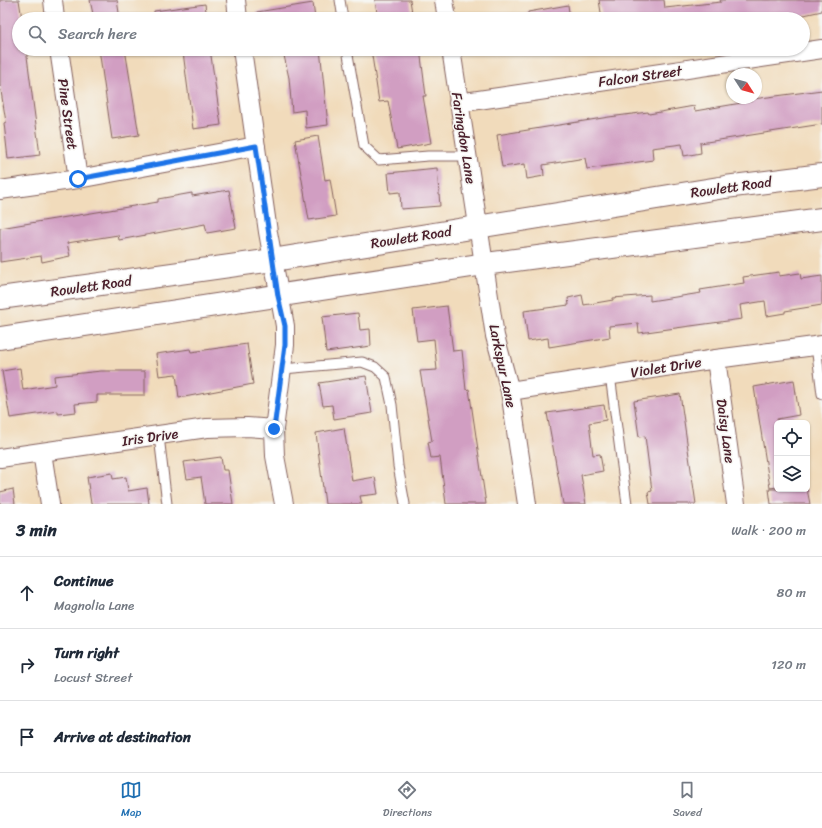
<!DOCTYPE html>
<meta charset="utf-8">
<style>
:root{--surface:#fff;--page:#f2f2f3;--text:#1f2937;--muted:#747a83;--line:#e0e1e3;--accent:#1f6fb2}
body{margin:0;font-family:Sriracha,sans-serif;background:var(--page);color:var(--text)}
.controls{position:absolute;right:12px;bottom:12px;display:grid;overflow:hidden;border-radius:6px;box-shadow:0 1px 3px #0004}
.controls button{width:36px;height:36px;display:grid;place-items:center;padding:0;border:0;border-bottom:1px solid var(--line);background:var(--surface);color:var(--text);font:20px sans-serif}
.compass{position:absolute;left:726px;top:68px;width:36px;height:36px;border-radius:50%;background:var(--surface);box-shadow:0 1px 3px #0004;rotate:126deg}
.stop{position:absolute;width:12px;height:12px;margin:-9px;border:3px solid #1a73e8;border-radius:50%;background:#fff}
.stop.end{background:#1a73e8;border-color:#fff;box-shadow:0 1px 4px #0008}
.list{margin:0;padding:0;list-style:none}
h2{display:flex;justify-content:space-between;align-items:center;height:52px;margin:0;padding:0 16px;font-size:17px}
h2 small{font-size:13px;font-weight:400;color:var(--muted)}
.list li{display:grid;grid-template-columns:26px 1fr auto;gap:12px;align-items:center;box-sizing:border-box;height:72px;padding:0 16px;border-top:1px solid var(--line)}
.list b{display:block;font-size:15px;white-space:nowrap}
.list p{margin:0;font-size:13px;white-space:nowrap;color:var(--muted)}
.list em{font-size:13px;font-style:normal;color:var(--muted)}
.icon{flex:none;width:22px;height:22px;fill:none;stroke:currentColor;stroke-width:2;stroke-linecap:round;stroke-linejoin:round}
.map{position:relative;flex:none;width:822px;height:504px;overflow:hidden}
.search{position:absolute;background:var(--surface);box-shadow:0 1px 3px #0004;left:12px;right:12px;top:12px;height:44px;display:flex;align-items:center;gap:10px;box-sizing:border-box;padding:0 14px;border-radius:22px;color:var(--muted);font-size:15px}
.sheet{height:268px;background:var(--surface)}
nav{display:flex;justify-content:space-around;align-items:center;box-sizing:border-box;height:56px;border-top:1px solid var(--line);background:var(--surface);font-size:11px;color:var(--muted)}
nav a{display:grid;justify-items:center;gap:2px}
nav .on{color:var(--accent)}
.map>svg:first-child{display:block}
.building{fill:#d19ec2}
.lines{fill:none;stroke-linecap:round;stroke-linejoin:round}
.lane-casing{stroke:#84615d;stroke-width:11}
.street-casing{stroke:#84615d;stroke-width:20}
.secondary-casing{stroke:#84615d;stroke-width:24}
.lane{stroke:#fff;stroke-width:9}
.street{stroke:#fff;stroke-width:18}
.secondary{stroke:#fff;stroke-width:22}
.route{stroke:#1a73e8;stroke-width:5}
.labels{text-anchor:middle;stroke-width:3;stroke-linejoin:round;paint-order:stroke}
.street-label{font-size:14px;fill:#4a1f2b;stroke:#f6f6f2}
</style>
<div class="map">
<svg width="822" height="504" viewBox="0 0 822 504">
<rect width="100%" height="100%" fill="#f6f6f2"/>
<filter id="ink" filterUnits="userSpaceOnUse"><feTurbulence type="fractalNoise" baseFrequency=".025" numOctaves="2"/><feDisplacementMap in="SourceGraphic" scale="8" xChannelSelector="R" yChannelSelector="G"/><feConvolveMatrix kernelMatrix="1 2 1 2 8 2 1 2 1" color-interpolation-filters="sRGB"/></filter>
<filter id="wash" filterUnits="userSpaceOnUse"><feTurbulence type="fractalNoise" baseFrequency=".012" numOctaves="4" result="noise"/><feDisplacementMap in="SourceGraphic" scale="16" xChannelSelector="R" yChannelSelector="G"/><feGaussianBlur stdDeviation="0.9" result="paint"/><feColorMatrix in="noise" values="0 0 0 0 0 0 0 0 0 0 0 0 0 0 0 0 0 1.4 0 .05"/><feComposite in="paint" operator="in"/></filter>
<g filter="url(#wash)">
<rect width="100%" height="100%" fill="#f1dbbb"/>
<g id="blocks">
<!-- building -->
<path class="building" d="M 0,0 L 19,0 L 22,19 L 19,19 L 19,49 L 26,49 L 40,155 L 8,159 L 4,123 L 6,122 L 0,85 Z
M 90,0 L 117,0 L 120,19 L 94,19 Z
M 375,0 L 410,0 L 413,19 L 378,19 Z
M 599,0 L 664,0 L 665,8 L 721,2 L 720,0 L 822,0 L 822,11 L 786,19 L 602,19 Z
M 313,3 L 315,19 L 258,19 L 257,12 Z
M 205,4 L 207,19 L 154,19 L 154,11 Z
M 568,5 L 570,19 L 528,19 L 528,12 Z
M 99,49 L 125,49 L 139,135 L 112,139 Z
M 202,49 L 210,49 L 221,125 L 193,129 L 183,52 Z
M 295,49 L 320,49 L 328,125 L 306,128 L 305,110 L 292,112 L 289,78 L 283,51 Z
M 371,49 L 420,49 L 426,96 L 423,96 L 431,143 L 397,149 L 388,101 L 379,102 Z
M 822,90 L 822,124 L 700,143 L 701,153 L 684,156 L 682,144 L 652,148 L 653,160 L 587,169 L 585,158 L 543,165 L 544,176 L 527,179 L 525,164 L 502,167 L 497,135 L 609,117 L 648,112 L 649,114 L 694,106 L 695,111 L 753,101 L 753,99 Z
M 318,136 L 325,180 L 330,179 L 336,216 L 309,220 L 295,140 Z
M 437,168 L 440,206 L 401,209 L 400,192 L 390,193 L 388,173 Z
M 229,190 L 236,228 L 207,233 L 205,224 L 119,240 L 118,235 L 67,243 L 70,256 L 42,262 L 41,256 L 0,262 L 0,228 L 158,202 L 158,199 L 192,193 L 192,196 Z
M 779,272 L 779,276 L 800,273 L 801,279 L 822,276 L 822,305 L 785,311 L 785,313 L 767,316 L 765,301 L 740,305 L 742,319 L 639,333 L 638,323 L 609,326 L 610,337 L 549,347 L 548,338 L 528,341 L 524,311 L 569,305 L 568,298 L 582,295 L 584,305 L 613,300 L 613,298 L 650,295 L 650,301 L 701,293 L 700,290 L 744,283 L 743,277 Z
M 447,306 L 453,351 L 462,350 L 466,390 L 469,389 L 486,504 L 446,504 L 440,457 L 431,458 L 428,442 L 432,441 L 420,371 L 437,370 L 434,339 L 417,341 L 413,310 Z
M 358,313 L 360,330 L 370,329 L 371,346 L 326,352 L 322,317 Z
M 247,344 L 253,384 L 179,398 L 176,374 L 159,376 L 156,354 L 190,349 L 191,352 Z
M 20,368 L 23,390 L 55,385 L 54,376 L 101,371 L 145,371 L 145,395 L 97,395 L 97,402 L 75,404 L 76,412 L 58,414 L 58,411 L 10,418 L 2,371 Z
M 366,376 L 372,413 L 334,419 L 332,405 L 323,406 L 319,383 Z
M 794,380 L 799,415 L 777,419 L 777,487 L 770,488 L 754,387 Z
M 680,394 L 696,504 L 650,504 L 648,492 L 652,491 L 645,436 L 639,437 L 634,401 Z
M 604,405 L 606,420 L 589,423 L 593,455 L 600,454 L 603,471 L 581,475 L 586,504 L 563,504 L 547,413 Z
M 344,428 L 352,481 L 375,477 L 378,494 L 360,496 L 362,504 L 325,504 L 316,433 Z
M 221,457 L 223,470 L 228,470 L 233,504 L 205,504 L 201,477 L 187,479 L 184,462 Z
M 112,473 L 113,479 L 126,477 L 128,491 L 147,488 L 149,504 L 91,504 L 87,477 Z
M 13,489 L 15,504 L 0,504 L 0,492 Z
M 769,489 L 807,489 L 810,504 L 771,504 Z"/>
</g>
</g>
<g filter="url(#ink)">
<use href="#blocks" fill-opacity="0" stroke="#84615d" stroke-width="1"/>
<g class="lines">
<!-- lane casing -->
<g class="lane-casing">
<path id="lane" d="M 340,0 L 343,19
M 347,49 L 364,146 L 379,160 L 428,156 L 467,156
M 816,346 L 822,394
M 283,369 L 362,362 L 375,367 L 386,377 L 392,405 L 398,466 L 405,504
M 610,375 L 627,504
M 159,436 L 167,504"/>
</g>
<!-- street casing -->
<g class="street-casing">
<path id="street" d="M 53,0 L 55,19
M 236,0 L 238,19
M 444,0 L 447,19
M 59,49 L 78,179
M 242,49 L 268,232 L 285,326 L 285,345 L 274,429 L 275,456 L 284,504
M 451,49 L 495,336 L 510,391 L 527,504
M 458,103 L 822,49
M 0,190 L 78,179 L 256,146
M 716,359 L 736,504
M 510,391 L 716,359 L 822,345
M 42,452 L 50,504
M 0,458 L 207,428 L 247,427 L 274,429"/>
</g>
<!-- secondary casing -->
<g class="secondary-casing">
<path id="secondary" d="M 0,298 L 273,260 L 725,187 L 822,175
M 0,338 L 485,264 L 822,219"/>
</g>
<!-- lane -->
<use href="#lane" class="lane"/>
<!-- street -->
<use href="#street" class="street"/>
<!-- secondary -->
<use href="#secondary" class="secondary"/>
</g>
</g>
<g class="lines" filter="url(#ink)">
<!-- route -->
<path class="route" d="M 78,179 L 256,146 L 278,296 L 285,326 L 285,345 L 274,429"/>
</g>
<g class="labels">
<!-- street labels -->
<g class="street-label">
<text transform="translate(640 76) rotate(-8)" y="5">Falcon Street</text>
<text transform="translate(68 114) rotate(82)" y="5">Pine Street</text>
<text transform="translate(464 138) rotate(81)" y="5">Faringdon Lane</text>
<text transform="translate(731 187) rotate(-8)" y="5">Rowlett Road</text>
<text transform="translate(411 237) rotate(-9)" y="5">Rowlett Road</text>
<text transform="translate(91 286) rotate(-8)" y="5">Rowlett Road</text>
<text transform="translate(503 366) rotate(78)" y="5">Larkspur Lane</text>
<text transform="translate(666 367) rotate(-9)" y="5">Violet Drive</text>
<text transform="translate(726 431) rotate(82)" y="5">Daisy Lane</text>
<text transform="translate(150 437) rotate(-8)" y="5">Iris Drive</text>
</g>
</g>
</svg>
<div class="controls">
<button><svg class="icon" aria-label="locate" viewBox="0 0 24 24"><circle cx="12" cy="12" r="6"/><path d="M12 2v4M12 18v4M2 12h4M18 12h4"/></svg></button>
<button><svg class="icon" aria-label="layers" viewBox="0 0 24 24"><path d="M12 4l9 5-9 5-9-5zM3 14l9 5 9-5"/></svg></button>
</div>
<svg class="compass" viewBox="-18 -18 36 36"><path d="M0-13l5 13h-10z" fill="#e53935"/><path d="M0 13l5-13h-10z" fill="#747a83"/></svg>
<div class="stop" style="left:78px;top:179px"></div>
<div class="stop end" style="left:274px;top:429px"></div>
<div class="search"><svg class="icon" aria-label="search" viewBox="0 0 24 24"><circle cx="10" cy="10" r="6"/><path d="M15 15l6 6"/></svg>Search here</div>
</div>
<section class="sheet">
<h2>3 min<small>Walk · 200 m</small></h2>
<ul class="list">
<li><svg class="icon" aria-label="ahead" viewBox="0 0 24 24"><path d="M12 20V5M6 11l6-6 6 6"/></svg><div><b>Continue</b><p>Magnolia Lane</p></div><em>80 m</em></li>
<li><svg class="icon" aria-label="right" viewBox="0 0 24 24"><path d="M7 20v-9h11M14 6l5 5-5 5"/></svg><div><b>Turn right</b><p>Locust Street</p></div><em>120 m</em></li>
<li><svg class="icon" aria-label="arrive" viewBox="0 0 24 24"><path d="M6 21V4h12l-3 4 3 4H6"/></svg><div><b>Arrive at destination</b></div></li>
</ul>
</section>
<nav>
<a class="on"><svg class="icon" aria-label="map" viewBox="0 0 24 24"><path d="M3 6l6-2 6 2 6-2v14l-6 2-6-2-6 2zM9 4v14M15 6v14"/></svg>Map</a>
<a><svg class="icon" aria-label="directions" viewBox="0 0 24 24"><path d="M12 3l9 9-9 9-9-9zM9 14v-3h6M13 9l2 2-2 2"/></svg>Directions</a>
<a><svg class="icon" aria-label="saved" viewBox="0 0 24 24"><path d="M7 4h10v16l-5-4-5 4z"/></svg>Saved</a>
</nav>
